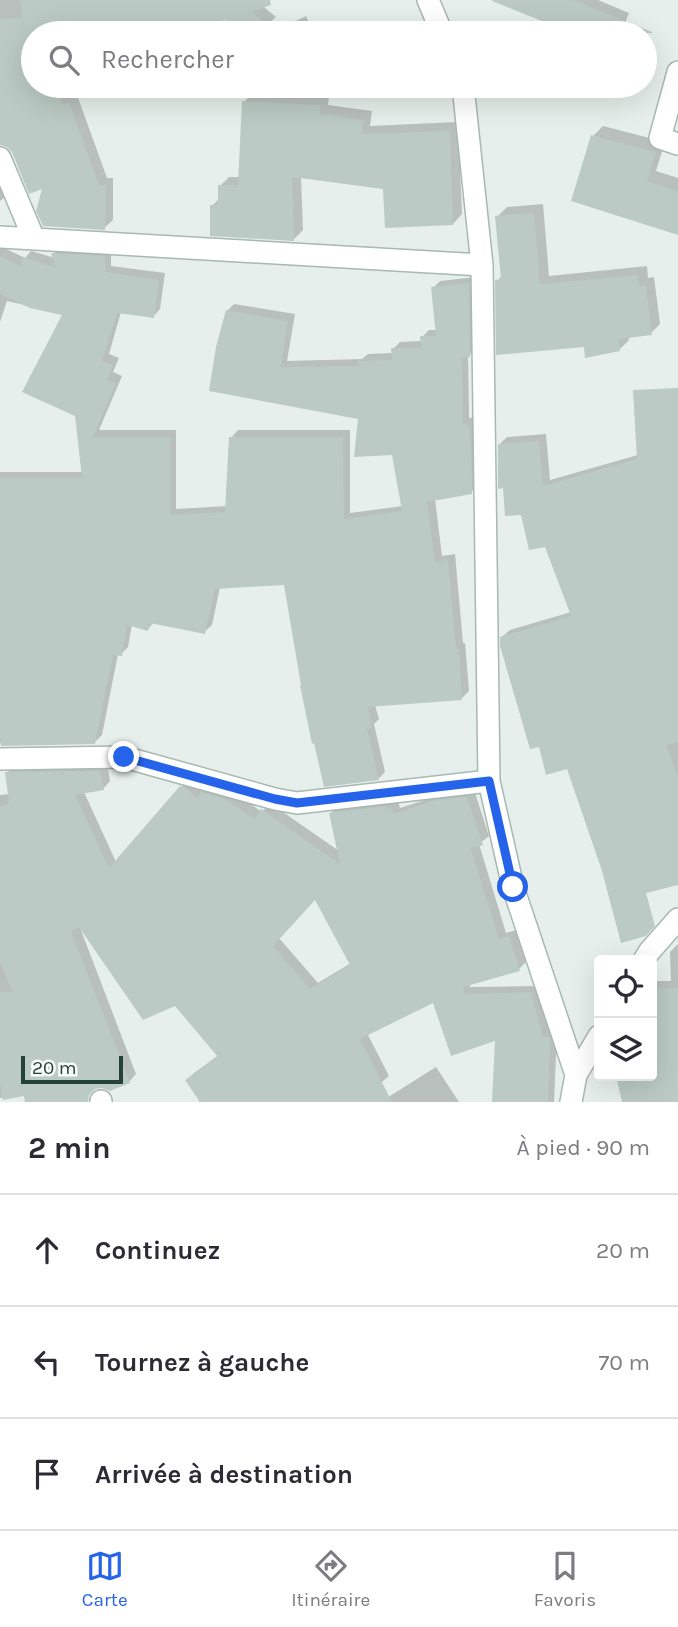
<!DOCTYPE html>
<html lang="fr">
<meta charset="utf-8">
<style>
:root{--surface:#fff;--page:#f7f7f7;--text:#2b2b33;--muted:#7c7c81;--line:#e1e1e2;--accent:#2563eb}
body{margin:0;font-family:Karla,sans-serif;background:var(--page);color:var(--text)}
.controls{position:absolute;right:21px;bottom:21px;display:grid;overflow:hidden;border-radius:7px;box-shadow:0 7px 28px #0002}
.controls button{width:63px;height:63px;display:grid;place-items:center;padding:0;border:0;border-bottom:2px solid var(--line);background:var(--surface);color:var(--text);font:35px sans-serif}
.scale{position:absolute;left:21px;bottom:18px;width:102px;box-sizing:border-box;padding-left:7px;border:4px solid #24423a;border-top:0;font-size:19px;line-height:24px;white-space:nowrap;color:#24423a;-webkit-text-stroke:5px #f7fbf9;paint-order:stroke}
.stop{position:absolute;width:21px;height:21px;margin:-16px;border:5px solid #2563eb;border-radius:50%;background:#fff}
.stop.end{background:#2563eb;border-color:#fff;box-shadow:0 2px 7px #0008}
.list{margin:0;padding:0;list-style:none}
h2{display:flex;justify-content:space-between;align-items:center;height:91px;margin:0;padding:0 28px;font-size:30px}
h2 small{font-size:23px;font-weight:400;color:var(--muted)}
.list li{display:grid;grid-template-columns:46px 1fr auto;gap:21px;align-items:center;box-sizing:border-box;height:112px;padding:0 28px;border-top:2px solid var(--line)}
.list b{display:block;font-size:26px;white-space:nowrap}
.list em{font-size:23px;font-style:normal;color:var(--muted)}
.icon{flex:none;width:38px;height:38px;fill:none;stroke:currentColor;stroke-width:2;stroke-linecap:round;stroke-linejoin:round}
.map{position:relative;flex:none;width:678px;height:1102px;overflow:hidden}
.search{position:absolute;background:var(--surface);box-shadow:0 7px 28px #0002;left:21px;right:21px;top:21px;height:77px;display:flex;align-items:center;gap:18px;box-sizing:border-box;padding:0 24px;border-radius:38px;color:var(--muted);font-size:26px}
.sheet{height:427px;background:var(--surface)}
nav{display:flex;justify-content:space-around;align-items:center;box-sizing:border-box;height:98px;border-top:2px solid var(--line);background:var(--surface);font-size:19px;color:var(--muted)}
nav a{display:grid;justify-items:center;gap:4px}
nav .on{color:var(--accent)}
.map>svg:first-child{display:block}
.shadow{fill:#0003;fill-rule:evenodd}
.building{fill:#bbcac4;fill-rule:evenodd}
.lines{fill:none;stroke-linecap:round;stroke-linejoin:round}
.minor-casing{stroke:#a8b8b2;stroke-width:24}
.minor{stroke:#fff;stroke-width:21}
.route{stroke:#2563eb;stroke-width:9}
</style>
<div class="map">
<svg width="678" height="1102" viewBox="0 0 678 1102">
<rect width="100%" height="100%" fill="#e6efeb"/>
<!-- shadow -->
<path class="shadow" d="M 0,0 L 255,0 L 276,17 L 268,24 L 247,33 L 230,33 L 226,18 L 182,33 L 33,33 L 33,83 L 14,90 L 76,92 L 107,178 L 113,178 L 113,220 L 104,228 L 45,187 L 10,147 L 0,144 Z
M 513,0 L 598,0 L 629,13 L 621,33 L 577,33 L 511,7 Z
M 306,16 L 314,33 L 281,33 L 279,30 L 283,27 Z
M 253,93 L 329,96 L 328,105 L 372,111 L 370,126 L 458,122 L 462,214 L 453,224 L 385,187 L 301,177 L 303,230 L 294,239 L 212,206 L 220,198 L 220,186 L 229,177 L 240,177 L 244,102 Z
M 603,126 L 665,142 L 656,171 L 678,178 L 678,233 L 593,136 Z
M 0,165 L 11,192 L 0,201 Z
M 543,204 L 549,276 L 647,266 L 648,278 L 654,277 L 660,324 L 651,333 L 628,336 L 629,340 L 620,349 L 586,345 L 497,281 L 502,276 L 497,217 L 507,207 Z
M 2,247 L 25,258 L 31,251 L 55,258 L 53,254 L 60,247 L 111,250 L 111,266 L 165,273 L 160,309 L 153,317 L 121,312 L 109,354 L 119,358 L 113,372 L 122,376 L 99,430 L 176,430 L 176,509 L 227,506 L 231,438 L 238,430 L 350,430 L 350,513 L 403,506 L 393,453 L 360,418 L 211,390 L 227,311 L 234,304 L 295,314 L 287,361 L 362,359 L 368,354 L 393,353 L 393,349 L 400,342 L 422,341 L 422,337 L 429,330 L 437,330 L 433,288 L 440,281 L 476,277 L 477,348 L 468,356 L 469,418 L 475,417 L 478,485 L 471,492 L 435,499 L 442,556 L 455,554 L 463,643 L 465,643 L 469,691 L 462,698 L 375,705 L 379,719 L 374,724 L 385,772 L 378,779 L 286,583 L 220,587 L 212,625 L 204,632 L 154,622 L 148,629 L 132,624 L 128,647 L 121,654 L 118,654 L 102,735 L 94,743 L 0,743 L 0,472 L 83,472 L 65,314 L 7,301 L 0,322 L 0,249 Z
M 678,411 L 678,883 L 603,871 L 568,767 L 540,745 L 502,637 L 510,630 L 571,612 L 546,545 L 523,513 L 499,445 L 507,437 L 546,434 L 550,480 L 638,455 Z
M 107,764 L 110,781 L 103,789 L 84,792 L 116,862 L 186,783 L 195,783 L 204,792 L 210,786 L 233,792 L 262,812 L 270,803 L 339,851 L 331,813 L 338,806 L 392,800 L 393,803 L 398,801 L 400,808 L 444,794 L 474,790 L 489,836 L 479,844 L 506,933 L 516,930 L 526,962 L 519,969 L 470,983 L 470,987 L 538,986 L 557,1031 L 554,1102 L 494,1102 L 497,1039 L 435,1001 L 367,1033 L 389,1076 L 358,1102 L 198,1102 L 201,1100 L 187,1080 L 194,1073 L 219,1055 L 176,1004 L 79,925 L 136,1074 L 129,1082 L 100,1086 L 35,1102 L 27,1102 L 25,1094 L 0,1098 L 0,795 L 10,794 L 7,773 L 14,766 ZM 315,898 L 351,963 L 318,983 L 279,938 Z
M 678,944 L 678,1102 L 623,1102 L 618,1076 L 652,1076 L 652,981 L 671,981 L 670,952 Z
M 436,1067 L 459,1102 L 381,1102 L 382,1101 Z"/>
<!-- building -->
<path class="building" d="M 20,0 L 270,0 L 271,5 L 251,12 L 278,33 L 228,33 L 225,20 L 187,33 L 33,33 L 33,86 L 56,86 L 62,104 L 69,102 L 99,185 L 106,185 L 105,230 L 43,226 L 36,211 L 42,189 L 29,194 L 12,152 L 7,147 L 0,145 L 0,19 L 22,18 Z
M 492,0 L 573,0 L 652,32 L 652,33 L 572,33 L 492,1 Z
M 242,101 L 320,105 L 320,114 L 364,120 L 362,134 L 450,131 L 453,225 L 385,228 L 383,189 L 292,177 L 294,241 L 210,236 L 210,205 L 218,205 L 218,185 L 238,185 Z
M 591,135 L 656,152 L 647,181 L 678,191 L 678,235 L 571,201 Z
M 534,213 L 540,284 L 638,275 L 639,286 L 646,286 L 652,335 L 619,339 L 620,351 L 585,358 L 584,347 L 496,355 L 495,280 L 501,279 L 495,216 Z
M 51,253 L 105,256 L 105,272 L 159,280 L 154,318 L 117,313 L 102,361 L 113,365 L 107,380 L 116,383 L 93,437 L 170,437 L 170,515 L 225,512 L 229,437 L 343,437 L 344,519 L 402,511 L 392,455 L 354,457 L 358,419 L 209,391 L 216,347 L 226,310 L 288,321 L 281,367 L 359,366 L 358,361 L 392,360 L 391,348 L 421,348 L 420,336 L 436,336 L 431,287 L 469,283 L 470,357 L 462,358 L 463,425 L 468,424 L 471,442 L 472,494 L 427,502 L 435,562 L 448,560 L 456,649 L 459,649 L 462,700 L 368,707 L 372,728 L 367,729 L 379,780 L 324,787 L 314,743 L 312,744 L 300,685 L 301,685 L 284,585 L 215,589 L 205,634 L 150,623 L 148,631 L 127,625 L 122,656 L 113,655 L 95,744 L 1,746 L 0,735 L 0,478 L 82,478 L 75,416 L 22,392 L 62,315 L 30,308 L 0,294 L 0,256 L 20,266 L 23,257 L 56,268 Z
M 678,388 L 678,742 L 666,745 L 678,777 L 678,885 L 646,893 L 655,926 L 646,936 L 621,943 L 602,871 L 567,769 L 546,775 L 539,747 L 530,749 L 500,646 L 500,637 L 571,616 L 545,547 L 529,550 L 521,515 L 505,516 L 503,488 L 498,489 L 498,444 L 539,441 L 543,486 L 637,459 L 633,390 Z
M 100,771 L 104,790 L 75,795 L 109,868 L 180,786 L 184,787 L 197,798 L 201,792 L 225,799 L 255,819 L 261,809 L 340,864 L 329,813 L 385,806 L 386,809 L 391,808 L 393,814 L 436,800 L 467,797 L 483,845 L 471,849 L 499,939 L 509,936 L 520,971 L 463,987 L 464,994 L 531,992 L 543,1037 L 550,1037 L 550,1039 L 548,1102 L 492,1102 L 495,1041 L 451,1056 L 433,1003 L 360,1039 L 392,1102 L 200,1102 L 185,1080 L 218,1057 L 175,1006 L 143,1020 L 79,927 L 71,931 L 130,1083 L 110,1091 L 102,1088 L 95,1089 L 89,1095 L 88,1102 L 25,1102 L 24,1096 L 3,1100 L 0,1084 L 0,992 L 12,992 L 0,961 L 0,807 L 9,803 L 5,772 ZM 315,900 L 350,965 L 310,989 L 273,946 Z
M 678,988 L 678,1102 L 622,1102 L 616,1076 L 652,1076 L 652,989 Z"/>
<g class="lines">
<!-- minor casing -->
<g class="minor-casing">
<path id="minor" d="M 428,0 L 442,33
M 678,72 L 660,138 L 678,144
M 463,86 L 482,265 L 489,781 L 513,887 L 576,1075
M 0,158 L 34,239
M 0,237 L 482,265
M 0,759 L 124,757 L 275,799 L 297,803 L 489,781
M 644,960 L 649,952 L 678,919
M 101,1101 L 101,1102
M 571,1102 L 576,1075 L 599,1036"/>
</g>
<!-- minor -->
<use href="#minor" class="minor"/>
</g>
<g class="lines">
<!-- route -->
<path class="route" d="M 124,757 L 275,799 L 297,803 L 489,781 L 513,887"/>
</g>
</svg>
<div class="controls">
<button><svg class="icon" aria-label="locate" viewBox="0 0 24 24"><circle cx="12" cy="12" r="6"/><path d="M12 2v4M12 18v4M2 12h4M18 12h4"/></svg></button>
<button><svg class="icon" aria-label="layers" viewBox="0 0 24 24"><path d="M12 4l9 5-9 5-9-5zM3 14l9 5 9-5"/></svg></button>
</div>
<div class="scale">20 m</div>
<div class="stop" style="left:513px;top:887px"></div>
<div class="stop end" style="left:124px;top:757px"></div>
<div class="search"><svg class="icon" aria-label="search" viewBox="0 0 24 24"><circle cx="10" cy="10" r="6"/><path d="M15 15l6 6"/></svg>Rechercher</div>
</div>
<section class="sheet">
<h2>2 min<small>À pied · 90 m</small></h2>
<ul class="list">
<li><svg class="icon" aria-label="ahead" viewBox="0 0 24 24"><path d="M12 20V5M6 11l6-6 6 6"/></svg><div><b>Continuez</b></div><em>20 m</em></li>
<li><svg class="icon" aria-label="left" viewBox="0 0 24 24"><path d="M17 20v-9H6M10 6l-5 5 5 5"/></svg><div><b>Tournez à gauche</b></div><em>70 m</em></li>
<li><svg class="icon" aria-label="arrive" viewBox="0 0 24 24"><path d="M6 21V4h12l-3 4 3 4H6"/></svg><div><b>Arrivée à destination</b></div></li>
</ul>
</section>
<nav>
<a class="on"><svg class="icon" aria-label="map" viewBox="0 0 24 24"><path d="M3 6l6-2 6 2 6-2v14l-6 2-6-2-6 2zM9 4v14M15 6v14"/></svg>Carte</a>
<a><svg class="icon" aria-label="directions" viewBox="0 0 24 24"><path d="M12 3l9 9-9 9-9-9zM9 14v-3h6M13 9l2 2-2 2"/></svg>Itinéraire</a>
<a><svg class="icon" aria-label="saved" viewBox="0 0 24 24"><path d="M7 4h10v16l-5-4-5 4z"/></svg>Favoris</a>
</nav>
